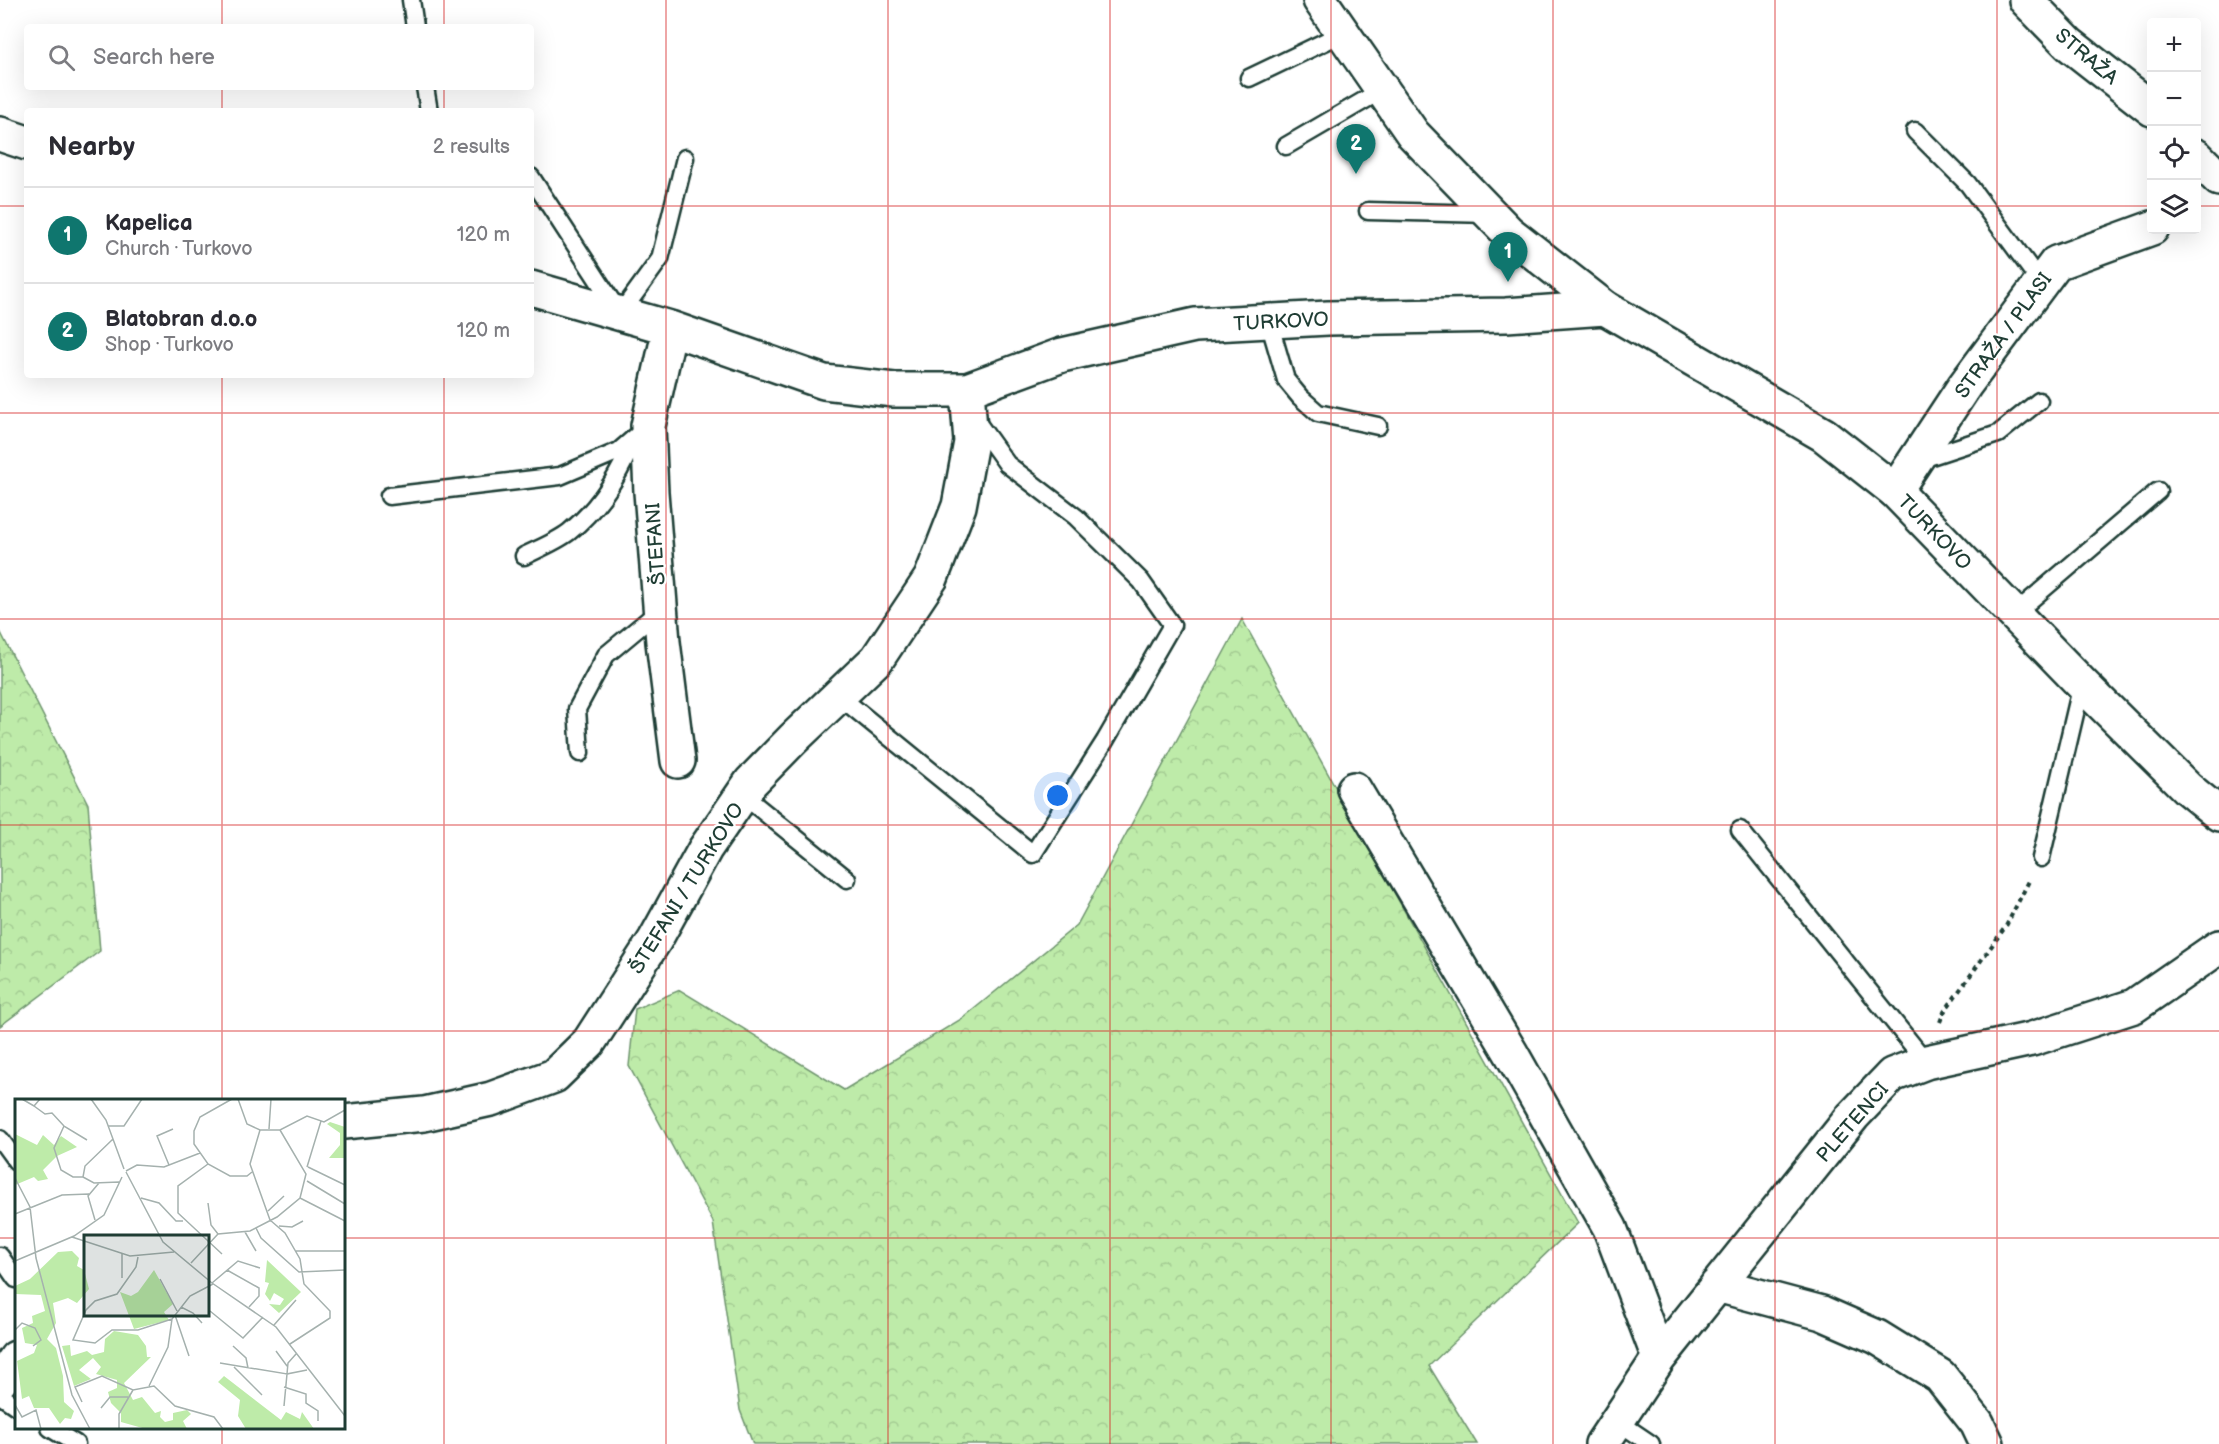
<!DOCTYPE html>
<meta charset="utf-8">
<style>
:root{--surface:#fff;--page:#f7f7f7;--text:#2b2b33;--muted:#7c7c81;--line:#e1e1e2;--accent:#0f766e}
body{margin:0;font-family:"Balsamiq Sans",sans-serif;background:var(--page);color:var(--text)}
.controls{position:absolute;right:18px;top:18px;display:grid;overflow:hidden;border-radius:6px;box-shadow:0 6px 24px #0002}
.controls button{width:54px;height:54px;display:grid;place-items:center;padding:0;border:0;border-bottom:2px solid var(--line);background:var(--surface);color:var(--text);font:30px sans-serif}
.you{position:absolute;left:1058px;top:796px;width:21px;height:21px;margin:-15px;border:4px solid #fff;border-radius:50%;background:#1a73e8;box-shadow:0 0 0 9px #1a73e833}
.badge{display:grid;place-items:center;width:39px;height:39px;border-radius:50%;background:var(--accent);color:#fff;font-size:20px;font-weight:700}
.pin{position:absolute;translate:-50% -50px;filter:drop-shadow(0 2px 3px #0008)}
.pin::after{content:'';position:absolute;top:32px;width:21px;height:18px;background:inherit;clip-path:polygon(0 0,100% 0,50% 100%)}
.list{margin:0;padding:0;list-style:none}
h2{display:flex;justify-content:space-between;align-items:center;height:78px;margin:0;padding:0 24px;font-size:26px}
h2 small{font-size:20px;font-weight:400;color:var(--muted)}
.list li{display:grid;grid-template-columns:39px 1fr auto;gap:18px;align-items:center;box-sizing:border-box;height:96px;padding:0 24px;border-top:2px solid var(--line)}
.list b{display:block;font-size:22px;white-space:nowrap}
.list p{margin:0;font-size:20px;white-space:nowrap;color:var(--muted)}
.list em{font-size:20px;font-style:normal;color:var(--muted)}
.icon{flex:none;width:33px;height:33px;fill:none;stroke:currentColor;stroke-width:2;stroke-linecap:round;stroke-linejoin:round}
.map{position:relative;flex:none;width:2219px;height:1444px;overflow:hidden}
.search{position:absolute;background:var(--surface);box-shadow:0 6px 24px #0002;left:24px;top:24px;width:510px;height:66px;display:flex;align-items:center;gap:15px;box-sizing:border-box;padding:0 21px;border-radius:6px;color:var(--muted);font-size:22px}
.panel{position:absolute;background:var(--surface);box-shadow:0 6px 24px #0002;left:24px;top:108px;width:510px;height:270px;border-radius:6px}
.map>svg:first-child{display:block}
.forest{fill:url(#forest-crowns);stroke:#6e946e;stroke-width:1.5}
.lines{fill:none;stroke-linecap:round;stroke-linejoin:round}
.lane-casing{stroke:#1f3d34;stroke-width:21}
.street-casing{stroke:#1f3d34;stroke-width:38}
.secondary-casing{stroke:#1f3d34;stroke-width:38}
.path{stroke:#1f3d34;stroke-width:4;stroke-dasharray:4.5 4.5;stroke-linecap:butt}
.lane{stroke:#fff;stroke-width:16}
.street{stroke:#fff;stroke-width:33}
.secondary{stroke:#fff;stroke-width:33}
.grid{fill:none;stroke:#d62828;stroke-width:1.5;stroke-opacity:0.55}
.labels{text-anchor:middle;stroke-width:4.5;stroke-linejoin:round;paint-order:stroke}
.street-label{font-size:20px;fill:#1f3d34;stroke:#fff}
.inset-road{fill:none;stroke:#a5b1ae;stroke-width:1.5}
.view{fill:#1f3d34;fill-opacity:0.15;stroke:#1f3d34;stroke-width:3}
.inset-edge{fill:none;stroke:#1f3d34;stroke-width:3}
</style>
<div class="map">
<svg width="2219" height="1444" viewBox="0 0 2219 1444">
<defs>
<pattern id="forest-crowns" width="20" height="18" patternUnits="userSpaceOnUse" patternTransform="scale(1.5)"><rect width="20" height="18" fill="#beeba9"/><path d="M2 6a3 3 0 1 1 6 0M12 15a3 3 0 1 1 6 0" fill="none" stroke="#a3ca92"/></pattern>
</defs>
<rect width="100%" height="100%" fill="#fff"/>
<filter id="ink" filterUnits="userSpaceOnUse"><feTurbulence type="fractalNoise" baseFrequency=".0167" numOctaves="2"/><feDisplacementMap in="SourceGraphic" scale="12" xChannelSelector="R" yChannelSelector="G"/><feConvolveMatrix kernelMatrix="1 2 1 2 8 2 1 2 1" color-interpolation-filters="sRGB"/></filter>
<g filter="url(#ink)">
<!-- forest -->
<path class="forest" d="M 1242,619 L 1578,1223 L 1429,1366 L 1477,1444 L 753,1444 L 740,1410 L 713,1222 L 629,1066 L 635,1009 L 680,990 L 844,1090 L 963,1018 L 1077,925 Z
M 0,631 L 88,804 L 100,951 L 0,1026 Z"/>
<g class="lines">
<!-- lane casing -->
<g class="lane-casing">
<path id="lane" d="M 411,0 L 415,27
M 1249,78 L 1343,33
M 425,87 L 429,111
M 1915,131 L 1968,184 L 2041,283
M 1286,146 L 1382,90
M 531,177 L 620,314 L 660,259 L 685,158
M 1368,211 L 1490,214
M 1269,322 L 1286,380 L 1300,397 L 1318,413 L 1378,426
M 1919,460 L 1998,434 L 2039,401
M 389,496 L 560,476 L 619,451 L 648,426
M 524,556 C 538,549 556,542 569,532 C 599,508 619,476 633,441
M 2014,614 L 2158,491
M 839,696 L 1033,854 L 1105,741 L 1172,625 L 1141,581 L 1076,517 L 1007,464 L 974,418
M 580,753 L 577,709 L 606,655 L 660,610
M 743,795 L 847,879
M 1740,830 L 1926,1062
M 2041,858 L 2082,684
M 0,1139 L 16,1161
M 0,1256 L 16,1279
M 0,1395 L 16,1406
M 1617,1421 L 1651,1444
M 50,1428 L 76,1444"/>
</g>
<!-- street casing -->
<g class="street-casing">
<path id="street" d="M 2026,0 L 2069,44 L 2152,109
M 0,134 L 27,143
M 2196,156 L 2219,179
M 531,288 L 670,328 L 824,382 L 894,390 L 967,390 L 1062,355 L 1195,325 L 1328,318 L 1506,315 L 1605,308
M 670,328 L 648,426 L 651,492 L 663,642 L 678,761
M 1895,491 L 1965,385 L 2056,263 L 2152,228
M 1354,789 L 1511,1053 L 1610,1228 L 1659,1358
M 344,1122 L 424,1114 L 491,1099 L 554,1076 L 589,1042 L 655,940 L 705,849 L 751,782 L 793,739 L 877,659 L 931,578 L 959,506 L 971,442 L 967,390
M 1717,1285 L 1822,1313 L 1877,1337 L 1940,1376 L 1977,1423 L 1987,1444
M 0,1381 L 16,1358
M 1602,1444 L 1659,1358 L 1853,1116 L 1892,1075 L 1926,1062 L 2032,1039 L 2134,1006 L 2219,947"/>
</g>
<!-- secondary casing -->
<g class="secondary-casing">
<path id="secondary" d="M 1320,0 L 1413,134 L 1508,232 L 1605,308 L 1824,435 L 1895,491 L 2082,684 L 2187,788 L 2219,814"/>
</g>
<!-- path -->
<path class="path" d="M 1940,1022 L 1944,1012 L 2006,926 L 2029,881"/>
<!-- lane -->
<use href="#lane" class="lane"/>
<!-- street -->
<use href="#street" class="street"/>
<!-- secondary -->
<use href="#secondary" class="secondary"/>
</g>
</g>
<!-- grid -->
<path class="grid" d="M 222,0 L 222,27M 444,0 L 444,27M 666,0 L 666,1444M 888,0 L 888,1444M 1110,0 L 1110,1444M 1331,0 L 1331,1444M 1553,0 L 1553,1444M 1775,0 L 1775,1444M 1997,0 L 1997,1444M 222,87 L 222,111M 444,87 L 444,111M 0,206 L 27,206M 531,206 L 2152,206M 2196,206 L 2219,206M 222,375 L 222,1100M 444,375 L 444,1444M 0,413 L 2219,413M 0,619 L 2219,619M 0,825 L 2219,825M 0,1031 L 2219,1031M 0,1238 L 16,1238M 344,1238 L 2219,1238M 222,1428 L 222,1444"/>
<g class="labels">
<!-- street labels -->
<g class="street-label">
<text transform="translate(2087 56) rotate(40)" y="7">STRAŽA</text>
<text transform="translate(1281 321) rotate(-3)" y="7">TURKOVO</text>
<text transform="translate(2003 335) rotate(-54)" y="7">STRAŽA / PLASI</text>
<text transform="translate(1935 532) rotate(46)" y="7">TURKOVO</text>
<text transform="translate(655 544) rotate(-94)" y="7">ŠTEFANI</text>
<text transform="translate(686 888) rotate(-58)" y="7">ŠTEFANI / TURKOVO</text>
<text transform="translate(1852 1122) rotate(-49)" y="7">PLETENCI</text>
</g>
</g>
<!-- overview -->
<g transform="translate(15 1099)">
<rect width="330" height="330" fill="#fff"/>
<path d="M 315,23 L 330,28 L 330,59 L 314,59 L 325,46 L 325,34 L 312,25 ZM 0,35 L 22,46 L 28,36 L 39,46 L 46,37 L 62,48 L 42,57 L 28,71 L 33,80 L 23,82 L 19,78 L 0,86 ZM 57,152 L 64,159 L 62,167 L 69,171 L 74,190 L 62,204 L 53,199 L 38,204 L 41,224 L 32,240 L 41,249 L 48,277 L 49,303 L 59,312 L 56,320 L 50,319 L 45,325 L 34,309 L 19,309 L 14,297 L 7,300 L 0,246 L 2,262 L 19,254 L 22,246 L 10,244 L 7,229 L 18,224 L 17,217 L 30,212 L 26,196 L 0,195 L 0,187 L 15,180 L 43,153 ZM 252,161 L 286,193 L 264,214 L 254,205 L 265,206 L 269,200 L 259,194 L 255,202 L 250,195 L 254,184 L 250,183 ZM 139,171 L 158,205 L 149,213 L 154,221 L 119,230 L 105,193 L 116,197 L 123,193 ZM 99,232 L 123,236 L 131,247 L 132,258 L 136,258 L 109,284 L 118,301 L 127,298 L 140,314 L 146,312 L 145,318 L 150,323 L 158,321 L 158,314 L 172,311 L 176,315 L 168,322 L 172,330 L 131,330 L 106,323 L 106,314 L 96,304 L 93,293 L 102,289 L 102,281 L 81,275 L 86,268 L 78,259 L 64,271 L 76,280 L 59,287 L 47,247 L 55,246 L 56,257 L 72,252 L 77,256 L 89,253 L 90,240 ZM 209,277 L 266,321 L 271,313 L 285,320 L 287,313 L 299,330 L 231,330 L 223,317 L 225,301 L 203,283 Z" fill="#beeba9"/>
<path class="inset-road" d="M 7,0 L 19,7 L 25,0M 76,0 L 91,21 L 109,70M 217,0 L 185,18 L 179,32 L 179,45 L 193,65 L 215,77 L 232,77 L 237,73M 223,0 L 232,25 L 245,31 L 265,31 L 292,17 L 309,23 L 330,11M 289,0 L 313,0M 19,7 L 30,15 L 37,14 L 49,27M 93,27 L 109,27 L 127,0M 254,30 L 256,0M 245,31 L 235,65 L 255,121M 193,65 L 163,87 L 163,114 L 207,155M 154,66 L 142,37 L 158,30M 292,68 L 306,22M 293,68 L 330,86M 111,72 L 122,66 L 149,68 L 185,54M 111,73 L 148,143 L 197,184 L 261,228 L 330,317M 68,78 L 58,78 L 46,71 L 39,49 L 49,27 L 72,41M 68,78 L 70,67 L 98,40M 68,78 L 79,84 L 104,83M 0,79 L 15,108 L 21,159 L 57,296 L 75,330M 292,82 L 330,105M 126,99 L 144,104 L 161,122 L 168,122M 285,99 L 330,122M 193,104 L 196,126 L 203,135M 253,112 L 269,97M 0,115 L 47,96 L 74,95M 80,121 L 73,97 L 84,84M 255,121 L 270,134 L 285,160 L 289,185 L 315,212 L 315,219 L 275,245M 264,127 L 277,128 L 288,122M 241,129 L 246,139 L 284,173 L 330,171M 230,133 L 241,152M 57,138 L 115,157 L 159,153M 280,152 L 330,152M 107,154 L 107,179M 123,158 L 121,168 L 102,195 L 80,202 L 71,211 L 58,241 L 80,244 L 97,231 L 123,231 L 157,220M 0,162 L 59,137 L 89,116 L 107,78M 176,164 L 203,135 L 235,132 L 262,118 L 285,99 L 291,75 L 265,31M 212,171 L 244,189 L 244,197 L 234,208M 145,180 L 162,212M 197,184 L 223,162 L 245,169M 166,208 L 178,214 L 187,224M 195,212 L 228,239 L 248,218M 160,216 L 174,257M 259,226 L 281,201M 0,231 L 7,224 L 20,229 L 26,241 L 18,247M 218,247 L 231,259 L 233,269M 261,252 L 272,267M 205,264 L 272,275 L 273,264 L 281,255M 219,268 L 247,296M 330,286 L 330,310M 134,287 L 153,248 L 157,220 L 175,197 L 198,185M 269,288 L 291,295 L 291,304 L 303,312 L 303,322M 67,303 L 60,288 L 87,277 L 118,291 L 139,287 L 160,307 L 199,318 L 208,330M 0,306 L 7,318 L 21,311 L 26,330M 269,307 L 272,275 L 292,271M 86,309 L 95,298 L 113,298M 104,330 L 104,315 L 118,291"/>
<path class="view" d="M 69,136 L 194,136 L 194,217 L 69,217 Z"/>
<rect width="330" height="330" class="inset-edge"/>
</g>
</svg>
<div class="controls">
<button>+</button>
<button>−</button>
<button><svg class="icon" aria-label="locate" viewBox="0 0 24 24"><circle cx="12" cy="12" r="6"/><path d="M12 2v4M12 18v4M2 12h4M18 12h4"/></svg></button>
<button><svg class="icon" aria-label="layers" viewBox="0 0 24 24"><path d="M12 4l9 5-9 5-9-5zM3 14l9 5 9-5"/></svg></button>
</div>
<div class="you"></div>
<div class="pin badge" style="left:1508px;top:282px">1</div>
<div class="pin badge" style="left:1356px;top:174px">2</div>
<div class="search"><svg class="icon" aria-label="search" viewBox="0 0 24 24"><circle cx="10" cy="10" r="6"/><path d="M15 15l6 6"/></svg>Search here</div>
<section class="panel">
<h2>Nearby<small>2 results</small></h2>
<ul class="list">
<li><span class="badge">1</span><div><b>Kapelica</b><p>Church · Turkovo</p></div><em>120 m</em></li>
<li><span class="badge">2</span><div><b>Blatobran d.o.o</b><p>Shop · Turkovo</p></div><em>120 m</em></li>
</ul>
</section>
</div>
